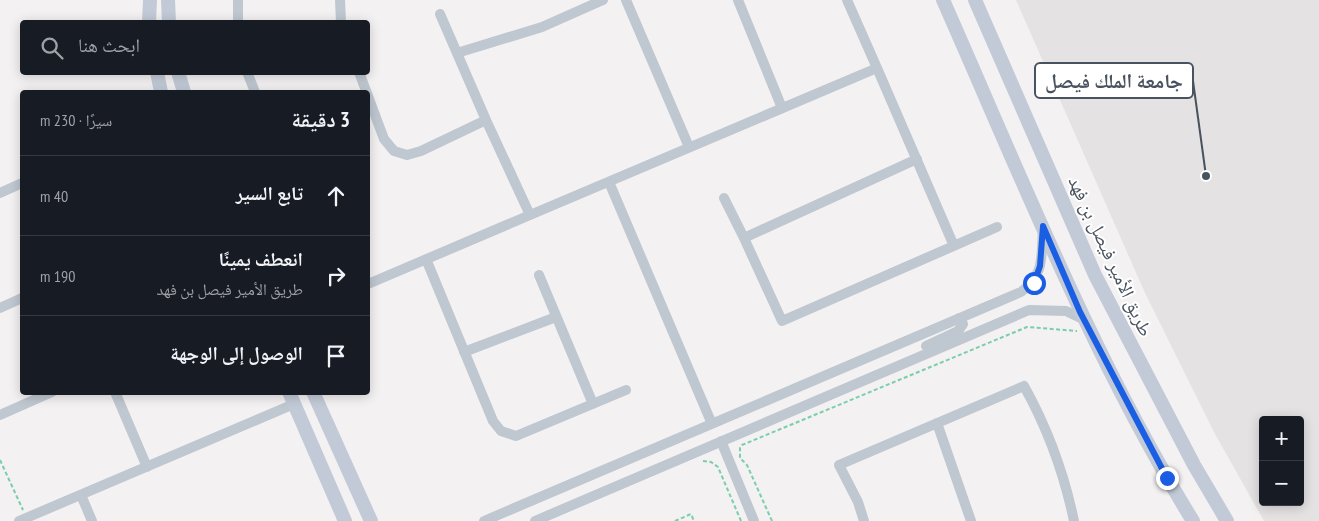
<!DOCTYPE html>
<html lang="ar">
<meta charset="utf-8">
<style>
:root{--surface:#171b24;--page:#20242c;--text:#f1f3f6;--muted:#9ea1a6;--line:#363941}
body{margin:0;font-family:"PT Sans Narrow","Noto Naskh Arabic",sans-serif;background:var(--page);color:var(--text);direction:rtl}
.controls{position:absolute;right:15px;bottom:15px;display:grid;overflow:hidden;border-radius:5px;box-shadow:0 2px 12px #0003}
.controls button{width:45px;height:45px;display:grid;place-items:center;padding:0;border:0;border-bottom:1px solid var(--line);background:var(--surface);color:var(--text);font:25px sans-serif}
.stop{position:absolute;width:15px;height:15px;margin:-11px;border:4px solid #1a5ee4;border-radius:50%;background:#fff}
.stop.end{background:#1a5ee4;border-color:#fff;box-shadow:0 1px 5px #0008}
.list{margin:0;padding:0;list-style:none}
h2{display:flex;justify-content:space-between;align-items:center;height:65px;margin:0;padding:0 20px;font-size:21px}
h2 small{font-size:16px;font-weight:400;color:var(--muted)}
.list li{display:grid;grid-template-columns:32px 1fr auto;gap:15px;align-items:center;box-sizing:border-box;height:80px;padding:0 20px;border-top:1px solid var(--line)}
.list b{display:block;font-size:19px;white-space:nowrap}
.list p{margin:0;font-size:16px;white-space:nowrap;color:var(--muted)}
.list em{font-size:16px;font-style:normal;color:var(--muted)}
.icon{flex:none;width:28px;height:28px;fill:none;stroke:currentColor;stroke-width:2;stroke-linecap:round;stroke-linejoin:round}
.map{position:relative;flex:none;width:1319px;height:521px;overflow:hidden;direction:ltr}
.search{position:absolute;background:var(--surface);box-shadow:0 2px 12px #0003;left:20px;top:20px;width:350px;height:55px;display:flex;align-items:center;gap:12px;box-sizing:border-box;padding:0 18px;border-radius:5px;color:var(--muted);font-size:19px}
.panel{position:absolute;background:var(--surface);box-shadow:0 2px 12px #0003;left:20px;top:90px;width:350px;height:305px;border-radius:5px;direction:rtl}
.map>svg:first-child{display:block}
.education{fill:#e4e2e3;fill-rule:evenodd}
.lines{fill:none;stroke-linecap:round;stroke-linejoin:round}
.path{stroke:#79ceac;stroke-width:2;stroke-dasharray:4 2.5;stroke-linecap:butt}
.street{stroke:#bfc7d0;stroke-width:10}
.secondary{stroke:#c2cad7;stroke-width:14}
.route{stroke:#1a5ee4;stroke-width:6}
.labels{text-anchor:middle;stroke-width:4;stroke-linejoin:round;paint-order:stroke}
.street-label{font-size:19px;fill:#49525f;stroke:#fff}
.leader{fill:none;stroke:#49525f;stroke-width:2}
.callout-dot{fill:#49525f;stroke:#fff;stroke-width:2}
.callout{fill:#fff;stroke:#49525f;stroke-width:2}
.callout-label{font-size:20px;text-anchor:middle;font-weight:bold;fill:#49525f}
</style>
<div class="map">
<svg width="1319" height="521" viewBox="0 0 1319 521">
<rect width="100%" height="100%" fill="#f3f1f1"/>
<!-- education -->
<path class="education" d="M 1016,0 L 1319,0 L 1319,521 L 1264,521 L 1215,434 L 1145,293 ZM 1263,420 L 1300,420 L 1300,502 L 1263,502 Z"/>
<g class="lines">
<!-- path -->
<path class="path" d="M 0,460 L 23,510
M 703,461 L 711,462 L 718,467 L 741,521
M 675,521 L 691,514 L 694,521
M 772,521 L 747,465 L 740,458 L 740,448 L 742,445 L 1027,327 L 1077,331"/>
<!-- street -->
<path class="street" d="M 340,0 L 341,22
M 626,0 L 689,147
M 738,0 L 782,108
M 847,0 L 877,68
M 440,14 L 486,120
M 238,22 L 238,0
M 457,53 L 542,27 L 603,0
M 247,72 L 255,92
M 359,72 L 384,139 L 394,151 L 407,155 L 421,151 L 486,120 L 530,215 L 877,68 L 954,246
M 917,159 L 744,238 L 782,321 L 997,227
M 609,182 L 712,424
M 0,193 L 22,183
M 724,198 L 744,238
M 426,259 L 493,421 L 501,431 L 516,436 L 626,390
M 539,275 L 593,404
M 368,284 L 530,215
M 0,308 L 22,298
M 926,346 L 958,331 L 963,324 L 959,318
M 464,352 L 556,317
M 115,392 L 147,467
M 0,415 L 52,392
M 937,423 L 971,521
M 721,441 L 754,521
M 81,495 L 92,521
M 19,521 L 294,404
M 484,521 L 1021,292 C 1045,275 1041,256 1043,230
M 535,521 L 1029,310 L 1066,311 L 1085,320
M 864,521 L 858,502 L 839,465 L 1024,386 C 1048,429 1064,473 1074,521"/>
<!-- secondary -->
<path class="secondary" d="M 168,0 L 169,22
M 943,0 C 1021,176 1092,357 1193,521
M 975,0 L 1095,275 L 1194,465 L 1227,521
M 149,22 L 150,0
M 157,72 L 161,92
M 178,72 L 184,92
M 289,392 L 345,521
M 313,392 L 371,521"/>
</g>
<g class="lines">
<!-- route -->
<path class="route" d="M 1034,283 L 1040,266 L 1043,226 L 1080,312 L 1167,478"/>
</g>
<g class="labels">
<!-- street labels -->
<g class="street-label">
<text transform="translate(1111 256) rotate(65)" y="7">طريق الأمير فيصل بن فهد</text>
</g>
</g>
<!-- callouts -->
<path class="leader" d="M1206 176L1193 81"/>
<circle class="callout-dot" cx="1206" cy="176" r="5"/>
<rect class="callout" x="1035" y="63" width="158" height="35" rx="5"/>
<g class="callout-label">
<text x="1114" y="88">جامعة الملك فيصل</text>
</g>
</svg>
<div class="controls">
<button>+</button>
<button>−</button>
</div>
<div class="stop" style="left:1034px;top:283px"></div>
<div class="stop end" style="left:1167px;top:478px"></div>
<div class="search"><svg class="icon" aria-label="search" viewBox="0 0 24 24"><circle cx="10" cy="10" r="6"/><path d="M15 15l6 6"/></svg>ابحث هنا</div>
<section class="panel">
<h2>3 دقيقة<small>سيرًا · 230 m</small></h2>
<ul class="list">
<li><svg class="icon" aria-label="ahead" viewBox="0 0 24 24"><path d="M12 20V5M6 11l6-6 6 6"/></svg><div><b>تابع السير</b></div><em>40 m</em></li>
<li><svg class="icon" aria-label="right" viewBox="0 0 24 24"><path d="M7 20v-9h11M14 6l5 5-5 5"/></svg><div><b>انعطف يمينًا</b><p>طريق الأمير فيصل بن فهد</p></div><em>190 m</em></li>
<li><svg class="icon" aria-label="arrive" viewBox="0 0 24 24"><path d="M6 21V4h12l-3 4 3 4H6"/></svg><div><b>الوصول إلى الوجهة</b></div></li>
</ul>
</section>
</div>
